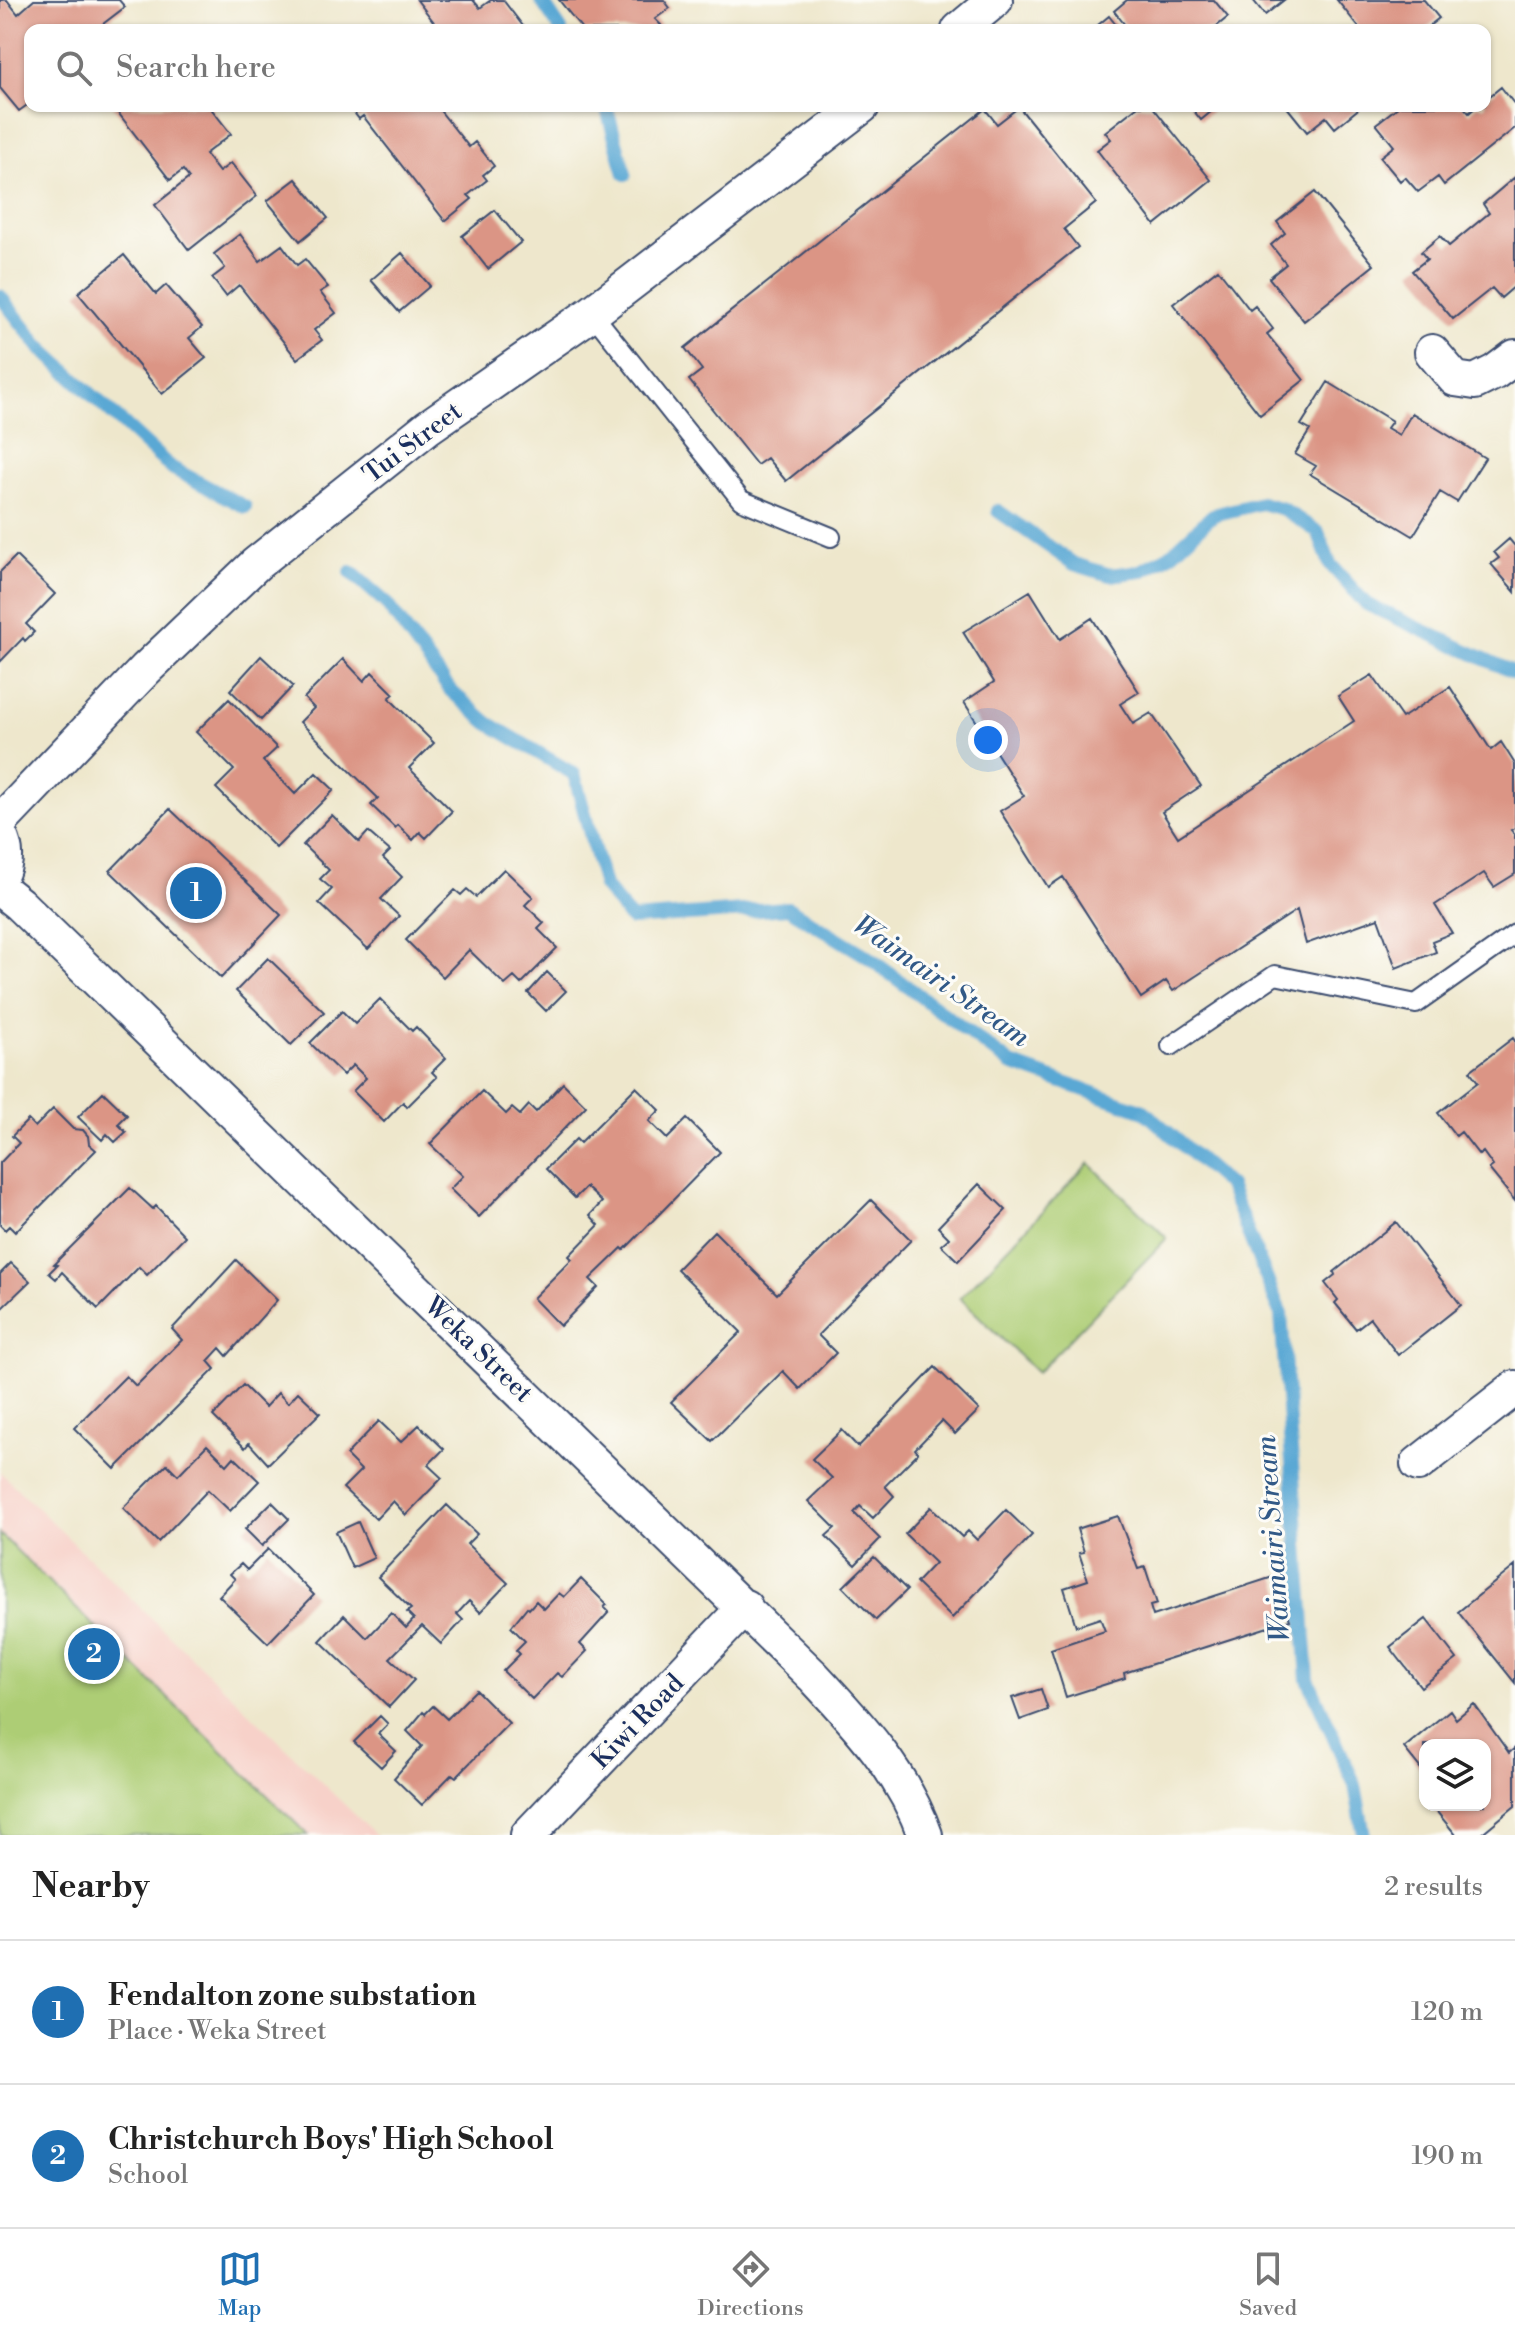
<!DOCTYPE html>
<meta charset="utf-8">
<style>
:root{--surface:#fff;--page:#f6f6f6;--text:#222;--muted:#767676;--line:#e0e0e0;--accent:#1f6fb2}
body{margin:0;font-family:"Libre Bodoni",serif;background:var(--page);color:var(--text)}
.controls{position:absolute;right:24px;bottom:24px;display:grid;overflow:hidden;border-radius:16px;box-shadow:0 2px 6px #0004}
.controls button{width:72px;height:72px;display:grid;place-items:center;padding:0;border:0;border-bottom:2px solid var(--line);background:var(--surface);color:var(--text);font:40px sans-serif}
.you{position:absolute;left:988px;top:740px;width:28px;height:28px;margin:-20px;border:6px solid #fff;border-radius:50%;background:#1a73e8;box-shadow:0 0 0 12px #1a73e833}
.badge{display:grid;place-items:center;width:52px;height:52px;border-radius:50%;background:var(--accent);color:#fff;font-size:26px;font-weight:700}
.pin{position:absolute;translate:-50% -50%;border:4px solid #fff;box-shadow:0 2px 8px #0006}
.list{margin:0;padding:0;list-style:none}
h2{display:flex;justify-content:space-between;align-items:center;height:104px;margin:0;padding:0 32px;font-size:34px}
h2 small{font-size:26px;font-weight:400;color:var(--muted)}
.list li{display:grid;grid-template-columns:52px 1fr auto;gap:24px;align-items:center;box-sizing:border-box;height:144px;padding:0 32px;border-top:2px solid var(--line)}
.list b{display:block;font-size:30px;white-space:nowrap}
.list p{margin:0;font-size:26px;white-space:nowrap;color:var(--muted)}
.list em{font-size:26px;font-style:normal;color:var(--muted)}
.icon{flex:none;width:44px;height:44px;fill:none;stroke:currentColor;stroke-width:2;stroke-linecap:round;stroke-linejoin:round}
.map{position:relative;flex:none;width:1515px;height:1835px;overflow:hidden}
.search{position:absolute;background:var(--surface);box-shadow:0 2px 6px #0004;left:24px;right:24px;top:24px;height:88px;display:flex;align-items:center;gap:20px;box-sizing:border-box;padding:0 28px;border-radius:16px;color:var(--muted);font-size:30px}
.sheet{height:392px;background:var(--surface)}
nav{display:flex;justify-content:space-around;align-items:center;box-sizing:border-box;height:112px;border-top:2px solid var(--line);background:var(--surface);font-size:22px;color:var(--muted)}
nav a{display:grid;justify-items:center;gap:4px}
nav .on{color:var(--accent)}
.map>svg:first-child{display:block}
.built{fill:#f7d1c9}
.green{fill:#adcd74;stroke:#647e69;stroke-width:2}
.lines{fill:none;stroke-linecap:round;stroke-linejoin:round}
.stream{stroke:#5aa8d4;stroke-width:14}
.building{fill:#db9585}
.service-casing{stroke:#3b4b6e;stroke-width:22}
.minor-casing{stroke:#3b4b6e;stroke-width:38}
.service{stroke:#fff;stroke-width:18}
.minor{stroke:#fff;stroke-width:34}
.labels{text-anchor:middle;stroke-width:6;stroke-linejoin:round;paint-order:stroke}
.street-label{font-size:26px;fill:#1b2f5e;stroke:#fdfcf7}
.water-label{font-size:28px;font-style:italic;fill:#315987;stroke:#fdfcf7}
</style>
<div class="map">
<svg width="1515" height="1835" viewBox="0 0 1515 1835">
<rect width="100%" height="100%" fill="#fdfcf7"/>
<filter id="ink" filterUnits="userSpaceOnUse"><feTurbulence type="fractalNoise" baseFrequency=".0125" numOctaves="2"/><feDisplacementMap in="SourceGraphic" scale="16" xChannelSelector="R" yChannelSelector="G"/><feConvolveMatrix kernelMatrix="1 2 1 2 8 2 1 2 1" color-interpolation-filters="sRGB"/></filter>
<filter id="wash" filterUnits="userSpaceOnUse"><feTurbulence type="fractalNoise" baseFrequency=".006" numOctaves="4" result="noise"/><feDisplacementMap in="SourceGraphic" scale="32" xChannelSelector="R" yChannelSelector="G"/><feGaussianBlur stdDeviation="1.8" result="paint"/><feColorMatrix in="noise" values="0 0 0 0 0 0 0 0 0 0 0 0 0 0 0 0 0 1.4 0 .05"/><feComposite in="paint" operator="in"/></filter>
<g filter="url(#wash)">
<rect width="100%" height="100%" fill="#eee7cc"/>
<!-- built -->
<path class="built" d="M 0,1472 L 376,1835 L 0,1835 Z"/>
<!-- green -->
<path class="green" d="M 1089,1163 L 1167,1238 L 1037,1373 L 960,1298 Z
M 0,1534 L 308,1835 L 0,1835 Z"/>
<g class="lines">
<!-- stream -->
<path class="stream" d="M 541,0 L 561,30
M 606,106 L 625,174
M 0,296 L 40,347 L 170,467 L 245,507
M 998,511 L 1074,564 L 1110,575 L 1141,571 L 1170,555 L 1213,515 L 1261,503 L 1283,509 L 1318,532 L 1330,564 L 1366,604 L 1515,673
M 351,572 L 385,602 L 451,691 L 488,723 L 574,774 L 604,886 L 631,919 L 788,908 L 865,955 L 1011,1064 L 1144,1111 L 1229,1186 L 1281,1314 L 1308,1679 L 1355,1785 L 1364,1835"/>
</g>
<g id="blocks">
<!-- building -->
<path class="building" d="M 0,0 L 7,0 L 18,14 L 34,0 L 119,0 L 125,7 L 95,30 L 30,30 L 30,103 L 19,111 L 0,88 Z
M 417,0 L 473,0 L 480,8 L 491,0 L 503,0 L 526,30 L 440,30 Z
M 559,0 L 664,0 L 670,8 L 655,19 L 661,25 L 655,30 L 583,30 Z
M 1127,0 L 1214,0 L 1228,17 L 1212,30 L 1129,30 L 1114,11 Z
M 1253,0 L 1284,0 L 1265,15 Z
M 1337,0 L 1424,0 L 1439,18 L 1424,30 L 1361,30 Z
M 1109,16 L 1120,30 L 1092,30 Z
M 1501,87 L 1515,105 L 1515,128 L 1444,185 L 1438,177 L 1418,192 L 1405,177 L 1400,181 L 1380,157 L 1394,146 L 1376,124 L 1399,106 L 1463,106 L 1469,113 L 1477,106 L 1485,106 L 1485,100 Z
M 113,106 L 209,106 L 231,134 L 205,154 L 219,172 L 231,163 L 257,196 L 189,250 L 155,205 L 189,178 L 183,170 L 170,180 Z
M 349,106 L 441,106 L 438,108 L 469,147 L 475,142 L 494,166 L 483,175 L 487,180 L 468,195 L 472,199 L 445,221 L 363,116 L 359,119 Z
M 1138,106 L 1152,106 L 1211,180 L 1155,225 L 1097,150 L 1111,139 L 1105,132 Z
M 1190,106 L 1218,106 L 1201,120 Z
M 1286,106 L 1362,106 L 1335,128 L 1326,117 L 1307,132 Z
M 1019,107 L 1096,203 L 1064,229 L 1078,247 L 786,481 L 767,458 L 757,465 L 689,380 L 702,370 L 685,348 L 985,109 L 997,124 Z
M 1515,177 L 1515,286 L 1501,298 L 1492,288 L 1453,319 L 1412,271 L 1427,259 L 1421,252 L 1440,236 L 1449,246 L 1489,213 L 1483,204 Z
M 296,179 L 328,218 L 300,241 L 267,201 Z
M 1315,192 L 1374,265 L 1304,321 L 1269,278 L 1286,264 L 1271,245 L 1285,233 L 1277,222 Z
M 495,210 L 521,242 L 488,269 L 462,236 Z
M 240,234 L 260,261 L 282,245 L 297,265 L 305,259 L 328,287 L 320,292 L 336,313 L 314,330 L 322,340 L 297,359 L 239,285 L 226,296 L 212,278 L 225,268 L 214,254 Z
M 402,253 L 430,286 L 399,312 L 371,280 Z
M 124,255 L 156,294 L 166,285 L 202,327 L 189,338 L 206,358 L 162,394 L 78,293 Z
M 1218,269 L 1250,310 L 1255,306 L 1273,329 L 1267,334 L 1304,380 L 1260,415 L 1173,304 Z
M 1328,382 L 1392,421 L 1387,428 L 1399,435 L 1412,413 L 1485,458 L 1457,502 L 1440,492 L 1413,536 L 1310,474 L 1316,466 L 1295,454 L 1310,430 L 1301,425 Z
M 1509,539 L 1515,546 L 1515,592 L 1491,564 L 1499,558 L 1494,552 Z
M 16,556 L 55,594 L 26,624 L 34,632 L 25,641 L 23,638 L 0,662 L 0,572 Z
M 1030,591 L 1060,639 L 1092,618 L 1139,692 L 1120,704 L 1133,724 L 1151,713 L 1201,786 L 1162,812 L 1178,837 L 1354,721 L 1338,696 L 1372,675 L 1402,718 L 1450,687 L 1491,750 L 1501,742 L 1515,764 L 1515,828 L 1511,830 L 1515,835 L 1515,874 L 1494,887 L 1484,873 L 1435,905 L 1452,933 L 1432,941 L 1436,952 L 1396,968 L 1378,918 L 1306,944 L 1297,910 L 1173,991 L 1166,981 L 1141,998 L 1063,877 L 1048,887 L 1000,811 L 1024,796 L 964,702 L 994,682 L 963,632 Z
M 261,656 L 293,686 L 261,720 L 230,690 Z
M 343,659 L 364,681 L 372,672 L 394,694 L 389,698 L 434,743 L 409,768 L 452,811 L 426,838 L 420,832 L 413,840 L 398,825 L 395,828 L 371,805 L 378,798 L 300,722 L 314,708 L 304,698 Z
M 229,699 L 277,748 L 263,761 L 295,794 L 316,773 L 334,790 L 276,848 L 216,788 L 234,770 L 196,732 Z
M 170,809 L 281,915 L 221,978 L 110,871 Z
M 332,815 L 359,842 L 368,832 L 390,851 L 383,858 L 402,877 L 381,899 L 399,916 L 368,949 L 319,903 L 332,889 L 320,879 L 329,870 L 303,845 Z
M 504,869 L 533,897 L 525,905 L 544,923 L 538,929 L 557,948 L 521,984 L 514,977 L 505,985 L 469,950 L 443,977 L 406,940 L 455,890 L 461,895 L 467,889 L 476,897 Z
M 268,958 L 324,1012 L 291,1045 L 236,991 Z
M 547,972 L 566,991 L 546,1011 L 528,993 Z
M 380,999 L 412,1031 L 416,1027 L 446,1058 L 432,1072 L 437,1077 L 407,1107 L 403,1102 L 384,1122 L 353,1091 L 366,1078 L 353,1065 L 343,1075 L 310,1043 L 342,1011 L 355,1024 Z
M 1513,1038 L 1515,1041 L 1515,1201 L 1489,1169 L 1493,1166 L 1483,1152 L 1479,1155 L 1461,1132 L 1456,1136 L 1438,1113 L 1478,1082 L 1470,1071 Z
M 563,1083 L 586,1106 L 479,1217 L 450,1189 L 463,1176 L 430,1144 L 482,1091 L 506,1114 L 512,1108 L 520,1115 L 529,1105 L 536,1112 Z
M 636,1087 L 660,1110 L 649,1121 L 667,1139 L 687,1119 L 720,1152 L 624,1250 L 622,1248 L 590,1279 L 598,1287 L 560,1326 L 533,1298 L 572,1259 L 569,1256 L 599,1225 L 590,1215 L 602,1202 L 586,1187 L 575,1198 L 546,1169 L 576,1139 L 580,1143 Z
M 103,1092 L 127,1115 L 118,1124 L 126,1132 L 115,1142 L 107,1134 L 102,1140 L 78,1117 Z
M 53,1109 L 73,1129 L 83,1130 L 88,1136 L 89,1144 L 96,1150 L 15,1232 L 9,1226 L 5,1230 L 0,1225 L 0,1163 L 19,1143 L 12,1136 L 28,1120 L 35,1127 Z
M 979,1184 L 1006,1210 L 958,1261 L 941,1245 L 949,1238 L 938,1227 Z
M 130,1188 L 153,1209 L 156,1206 L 185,1236 L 147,1275 L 139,1267 L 98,1309 L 62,1272 L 56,1279 L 49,1273 L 57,1265 L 54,1264 Z
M 871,1200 L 911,1240 L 818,1335 L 836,1353 L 800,1389 L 783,1371 L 712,1441 L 671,1402 L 741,1332 L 677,1269 L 714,1231 L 777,1294 Z
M 1396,1222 L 1461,1305 L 1398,1355 L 1370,1318 L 1356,1329 L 1335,1303 L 1338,1300 L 1325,1283 L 1335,1275 L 1334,1272 Z
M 236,1260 L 277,1300 L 227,1356 L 220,1348 L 208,1361 L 215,1369 L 115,1469 L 74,1428 L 126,1376 L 136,1386 L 182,1340 L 172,1329 Z
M 11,1263 L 30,1281 L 0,1310 L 0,1274 Z
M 935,1367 L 979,1410 L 955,1434 L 942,1421 L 915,1449 L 918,1453 L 885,1486 L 894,1496 L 873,1518 L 860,1506 L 854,1513 L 880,1539 L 855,1565 L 826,1536 L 835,1528 L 808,1501 L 832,1478 L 812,1459 L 842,1430 L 858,1447 Z
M 243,1385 L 265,1407 L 278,1393 L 288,1403 L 298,1392 L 320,1413 L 268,1464 L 249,1443 L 245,1448 L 213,1416 Z
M 379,1421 L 401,1442 L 419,1425 L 444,1449 L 428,1465 L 442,1478 L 406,1515 L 393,1501 L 376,1519 L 343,1488 L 361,1470 L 346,1455 Z
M 207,1445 L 227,1465 L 234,1457 L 259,1481 L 230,1511 L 208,1490 L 158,1542 L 123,1508 L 167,1464 L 178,1475 Z
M 272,1502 L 289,1519 L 262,1546 L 245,1529 Z
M 447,1505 L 477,1534 L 467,1544 L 508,1583 L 480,1612 L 469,1601 L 457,1614 L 463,1620 L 441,1644 L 422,1626 L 390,1658 L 414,1680 L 389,1707 L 320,1641 L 344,1615 L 367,1638 L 391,1613 L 406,1628 L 414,1619 L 407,1612 L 411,1609 L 378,1577 Z
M 931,1507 L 962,1537 L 968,1531 L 977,1540 L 1006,1510 L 1032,1535 L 952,1618 L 916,1583 L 935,1563 L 905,1534 Z
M 1118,1516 L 1138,1569 L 1145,1567 L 1157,1604 L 1150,1606 L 1153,1616 L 1276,1576 L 1290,1620 L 1124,1673 L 1125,1678 L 1066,1697 L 1051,1649 L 1105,1631 L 1100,1618 L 1076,1626 L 1064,1588 L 1088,1580 L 1079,1553 L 1084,1552 L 1077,1529 Z
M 358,1522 L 374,1558 L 352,1568 L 336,1532 Z
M 268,1549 L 314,1595 L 268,1643 L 219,1596 L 235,1579 L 230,1574 L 241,1564 L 247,1570 Z
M 874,1557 L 907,1590 L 876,1620 L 843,1587 Z
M 1515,1566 L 1515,1683 L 1458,1612 Z
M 581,1579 L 607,1605 L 604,1607 L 609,1612 L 580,1644 L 587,1651 L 562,1677 L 557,1673 L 532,1699 L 503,1671 L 520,1654 L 516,1650 L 525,1641 L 511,1627 L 527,1607 L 529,1609 L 536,1601 L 544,1609 L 559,1593 L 564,1597 Z
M 1426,1619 L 1457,1659 L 1421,1687 L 1390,1647 Z
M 1041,1689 L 1048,1710 L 1020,1720 L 1012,1698 Z
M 476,1690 L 509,1723 L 456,1777 L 452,1774 L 422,1805 L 394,1778 L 422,1746 L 407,1731 L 423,1712 L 425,1714 L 433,1706 L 447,1719 Z
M 1474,1704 L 1509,1753 L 1515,1748 L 1515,1806 L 1480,1835 L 1456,1835 L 1432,1806 L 1485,1805 L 1485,1745 L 1425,1745 L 1425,1774 L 1404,1748 L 1450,1710 L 1456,1719 Z
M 380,1716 L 388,1724 L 378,1734 L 396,1751 L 381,1767 L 354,1742 Z"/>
</g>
</g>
<g filter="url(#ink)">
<use href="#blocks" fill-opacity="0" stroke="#3b4b6e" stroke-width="2"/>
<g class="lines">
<!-- service casing -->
<g class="service-casing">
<path id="service" d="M 592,313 L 741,500 L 831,537
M 1171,1046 L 1275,975 L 1416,1004 L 1515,934"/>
</g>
<!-- minor casing -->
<g class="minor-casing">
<path id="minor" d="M 959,30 L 995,0
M 1432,352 L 1455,379 L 1475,382 L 1495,372 L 1515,357
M 0,822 L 146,669 L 256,564 L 428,427 L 592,313 L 862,106
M 0,836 C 7,850 7,862 0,876
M 0,889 L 19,904 L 813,1676 C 857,1723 903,1772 925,1835
M 1418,1464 L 1515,1388
M 528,1835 L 745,1607"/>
</g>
<!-- service -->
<use href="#service" class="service"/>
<!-- minor -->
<use href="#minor" class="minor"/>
</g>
</g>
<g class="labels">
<!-- street labels -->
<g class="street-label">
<text transform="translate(412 442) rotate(-37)" y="9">Tui Street</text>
<text transform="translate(479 1349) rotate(44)" y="9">Weka Street</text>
<text transform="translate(637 1721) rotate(-46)" y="9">Kiwi Road</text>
</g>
<!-- water labels -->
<g class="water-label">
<text transform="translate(942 980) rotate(35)" y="10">Waimairi Stream</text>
<text transform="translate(1272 1539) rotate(-94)" y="10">Waimairi Stream</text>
</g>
</g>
</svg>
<div class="controls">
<button><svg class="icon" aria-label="layers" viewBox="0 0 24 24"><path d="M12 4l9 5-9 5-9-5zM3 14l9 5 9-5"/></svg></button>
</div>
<div class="you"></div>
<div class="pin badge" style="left:196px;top:893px">1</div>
<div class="pin badge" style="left:94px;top:1654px">2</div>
<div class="search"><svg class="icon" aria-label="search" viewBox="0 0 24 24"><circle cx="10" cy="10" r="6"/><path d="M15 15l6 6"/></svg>Search here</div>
</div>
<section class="sheet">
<h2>Nearby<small>2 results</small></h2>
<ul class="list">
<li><span class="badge">1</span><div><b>Fendalton zone substation</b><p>Place · Weka Street</p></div><em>120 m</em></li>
<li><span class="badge">2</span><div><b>Christchurch Boys' High School</b><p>School</p></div><em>190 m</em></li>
</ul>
</section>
<nav>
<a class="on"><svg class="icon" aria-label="map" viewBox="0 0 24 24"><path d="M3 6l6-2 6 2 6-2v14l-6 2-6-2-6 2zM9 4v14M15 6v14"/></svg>Map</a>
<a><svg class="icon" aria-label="directions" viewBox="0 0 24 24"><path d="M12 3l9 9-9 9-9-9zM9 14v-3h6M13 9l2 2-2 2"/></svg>Directions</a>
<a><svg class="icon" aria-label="saved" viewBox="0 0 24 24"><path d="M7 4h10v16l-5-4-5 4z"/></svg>Saved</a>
</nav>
